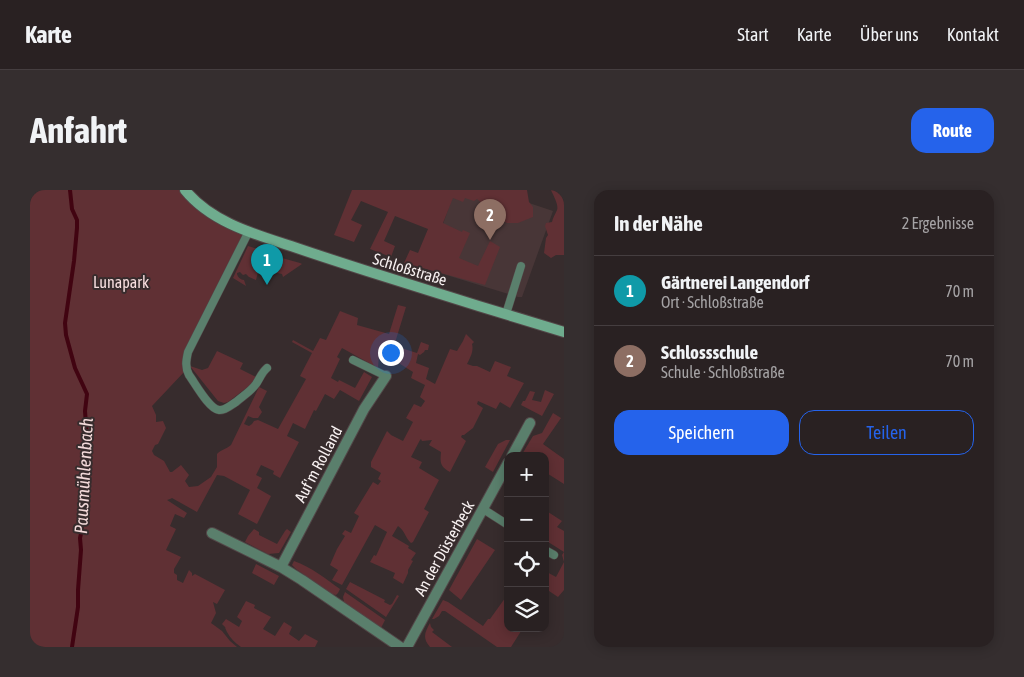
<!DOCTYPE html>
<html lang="de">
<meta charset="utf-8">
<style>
:root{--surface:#292122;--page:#352e2f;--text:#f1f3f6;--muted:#a5a3a5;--line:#453e40;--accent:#2563eb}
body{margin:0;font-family:"Asap Condensed",sans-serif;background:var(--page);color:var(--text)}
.controls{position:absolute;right:15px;bottom:15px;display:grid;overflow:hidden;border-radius:10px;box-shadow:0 2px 12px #0003}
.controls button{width:45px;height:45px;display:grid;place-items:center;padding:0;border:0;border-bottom:1px solid var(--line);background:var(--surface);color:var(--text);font:25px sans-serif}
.you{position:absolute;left:360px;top:162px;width:18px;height:18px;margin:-12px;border:4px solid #fff;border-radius:50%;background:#1a73e8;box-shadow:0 0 0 8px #1a73e833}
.badge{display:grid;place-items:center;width:32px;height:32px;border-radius:50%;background:var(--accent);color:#fff;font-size:16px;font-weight:700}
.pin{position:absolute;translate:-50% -41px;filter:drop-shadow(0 1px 2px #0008)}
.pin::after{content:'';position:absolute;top:26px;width:18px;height:15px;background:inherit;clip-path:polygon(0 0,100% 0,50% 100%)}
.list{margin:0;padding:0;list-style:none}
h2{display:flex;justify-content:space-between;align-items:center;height:65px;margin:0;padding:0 20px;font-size:21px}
h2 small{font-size:16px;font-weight:400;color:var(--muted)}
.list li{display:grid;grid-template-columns:32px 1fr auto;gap:15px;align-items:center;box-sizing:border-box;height:70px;padding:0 20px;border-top:1px solid var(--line)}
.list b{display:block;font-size:19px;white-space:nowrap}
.list p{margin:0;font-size:16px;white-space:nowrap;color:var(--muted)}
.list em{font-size:16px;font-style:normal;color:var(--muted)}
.actions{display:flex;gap:10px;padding:15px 20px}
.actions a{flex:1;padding:11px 0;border:1px solid var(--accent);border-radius:15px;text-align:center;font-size:18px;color:var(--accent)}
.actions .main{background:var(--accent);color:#fff}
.icon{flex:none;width:28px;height:28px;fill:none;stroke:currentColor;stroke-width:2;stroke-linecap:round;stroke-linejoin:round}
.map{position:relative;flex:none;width:534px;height:457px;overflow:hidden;border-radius:15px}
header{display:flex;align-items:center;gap:30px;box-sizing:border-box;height:70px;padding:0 25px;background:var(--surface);border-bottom:1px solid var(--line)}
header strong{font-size:24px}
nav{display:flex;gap:28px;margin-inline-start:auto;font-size:18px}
.intro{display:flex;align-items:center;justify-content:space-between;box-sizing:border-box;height:120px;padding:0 30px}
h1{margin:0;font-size:35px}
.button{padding:12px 22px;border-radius:15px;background:var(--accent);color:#fff;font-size:18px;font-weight:700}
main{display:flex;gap:30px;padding:0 30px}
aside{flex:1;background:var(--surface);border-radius:15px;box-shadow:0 2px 12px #0003}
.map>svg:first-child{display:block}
.built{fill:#483637}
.green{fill:#603034}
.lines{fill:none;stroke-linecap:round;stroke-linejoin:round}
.stream{stroke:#410411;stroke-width:4}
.lane-casing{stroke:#524748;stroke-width:9}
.street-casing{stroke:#524748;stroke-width:12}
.secondary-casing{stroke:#524748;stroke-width:12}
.lane{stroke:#5a7f6c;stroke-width:8}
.street{stroke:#5a7f6c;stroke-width:10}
.secondary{stroke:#6fac8e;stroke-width:10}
.labels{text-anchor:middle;stroke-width:4;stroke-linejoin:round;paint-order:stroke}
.street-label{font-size:16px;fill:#f7f0f0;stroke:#372c2d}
.park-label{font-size:16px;fill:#f7ddde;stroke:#372c2d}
.water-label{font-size:18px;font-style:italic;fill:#f2d9d9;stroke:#372c2d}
</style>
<header>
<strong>Karte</strong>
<nav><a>Start</a><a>Karte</a><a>Über uns</a><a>Kontakt</a></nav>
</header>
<div class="intro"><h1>Anfahrt</h1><a class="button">Route</a></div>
<main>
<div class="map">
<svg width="534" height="457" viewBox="0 0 534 457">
<rect width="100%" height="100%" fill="#372c2d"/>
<!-- built -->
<path class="built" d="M 425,0 L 460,0 L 523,21 L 492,107 L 488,107 L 397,79 Z"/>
<!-- green -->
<path class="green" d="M 0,0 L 153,0 L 215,43 L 164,148 L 155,181 L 122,216 L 126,225 L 126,232 L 133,231 L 136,238 L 128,254 L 125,255 L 122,261 L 124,265 L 134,271 L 140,282 L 142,282 L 151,275 L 159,285 L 155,291 L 159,297 L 168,296 L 181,287 L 187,277 L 187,264 C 190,260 197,259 201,255 L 229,197 L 237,201 L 229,217 L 232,222 L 228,228 L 223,228 L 218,226 L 214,234 L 219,236 L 222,234 L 224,231 L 228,230 L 248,239 L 276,189 L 270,186 L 282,163 L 262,152 L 263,150 L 283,161 L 290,148 L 296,150 L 310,121 L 328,128 L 327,135 L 359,144 L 368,115 L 376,117 L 360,169 L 356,167 L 359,156 L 353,154 L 349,165 L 348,178 L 312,158 L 307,167 L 310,169 L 301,188 L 308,192 L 309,190 L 325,198 L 334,182 L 342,187 L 329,211 L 310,200 L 304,209 L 295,204 L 286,221 L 284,220 L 275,239 L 263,233 L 257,246 L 269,252 L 250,288 L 243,284 L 244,281 L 231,275 L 226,285 L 232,288 L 227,298 L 241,306 L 227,334 L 208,324 L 220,300 L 194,286 L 187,285 L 167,322 L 142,308 L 140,309 L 137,310 L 157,323 L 154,328 L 145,324 L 140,336 L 146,339 L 136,360 L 151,367 L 144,379 L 144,383 L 147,385 L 147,390 L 153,393 L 159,380 L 162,383 L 162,386 L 165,384 L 195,400 L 187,414 L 183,412 L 186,423 L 181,433 L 192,441 L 200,451 L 207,457 L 0,457 Z
M 322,0 L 497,0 L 499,12 L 503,17 L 503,27 L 488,33 L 477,33 L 461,25 L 454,15 L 447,9 L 444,11 L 435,8 L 433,12 L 423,8 L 413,33 L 432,42 L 433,40 L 440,43 L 429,68 L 448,76 L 460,51 L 470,57 L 455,95 L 374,73 L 380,60 L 388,63 L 398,39 L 365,26 L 354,51 L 365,56 L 361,67 L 340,59 L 358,22 L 331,11 L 321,30 L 332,35 L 324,52 L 304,45 Z
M 521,0 L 534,0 L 534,65 L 526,65 L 521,68 L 514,63 L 516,48 L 518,45 L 515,36 L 516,33 L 522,32 C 523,27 525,25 527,20 C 529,15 523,5 521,0 Z
M 218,56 L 238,62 L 252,68 L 270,73 L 272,74 L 253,87 L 252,84 C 249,83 245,83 241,82 C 237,81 233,78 228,77 L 228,82 L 226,90 L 219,87 L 216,84 L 213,85 L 210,82 L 207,83 C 207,87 211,90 214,90 L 216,96 L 203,88 Z
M 436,144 L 444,152 L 442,154 C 444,161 440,168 437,174 L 443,176 L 447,176 L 460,182 L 465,171 L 481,177 L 477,186 L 494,193 L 480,218 L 470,212 L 466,219 L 448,211 L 447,214 L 453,218 L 443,238 L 434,245 L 432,245 L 431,247 L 436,251 L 420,282 C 410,276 410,273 411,262 L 399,255 L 402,250 L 392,251 L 391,249 L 390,250 L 381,267 L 392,272 L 389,278 L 409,290 L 394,319 L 399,322 L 383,352 L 381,353 C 375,348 376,342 368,336 L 362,346 L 379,356 L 378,358 L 386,363 L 381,370 L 383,371 L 378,380 L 378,383 L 373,394 L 363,388 L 365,383 L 340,372 L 344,365 L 346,366 L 357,342 L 345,335 L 312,395 L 302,390 L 308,380 L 300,375 L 307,359 L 315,346 L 312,344 L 315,340 L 321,343 L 329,326 L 324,323 L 343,292 L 348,295 L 351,291 L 348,289 L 351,283 L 341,277 L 341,272 L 357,241 L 361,245 L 373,251 L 383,232 L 376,228 L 384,214 L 391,217 L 395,211 L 390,207 L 395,195 L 381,188 L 383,182 L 367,172 L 371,158 L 387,163 L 391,152 L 399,155 L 398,160 L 395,160 L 394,162 L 390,165 L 388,164 L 386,173 L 399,178 L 396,189 L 405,194 L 420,159 L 427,161 L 433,151 Z
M 187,161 L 213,173 L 210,179 L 226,187 L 223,193 L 198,212 L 194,213 L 188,211 L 160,176 L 172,180 L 178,178 Z
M 515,200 L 524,204 L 512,226 L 491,215 L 493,211 L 495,211 L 500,201 L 505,202 L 502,210 L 511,212 Z
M 523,223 L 531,228 L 513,254 L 534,269 L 534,294 L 515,282 L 515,266 L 491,266 L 503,246 L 512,243 Z
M 476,250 L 480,250 L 463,282 L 455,277 L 468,254 Z
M 515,320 L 532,331 L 527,337 L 534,341 L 534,362 L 515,350 Z
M 224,339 L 229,342 L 229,345 L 247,354 L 255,341 L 257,339 L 261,342 L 249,363 L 238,364 L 215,352 L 218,346 Z
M 447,349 L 465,360 L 431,410 L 419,400 Z
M 534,362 L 534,400 L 528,407 L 519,401 L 515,406 L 515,381 L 526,387 L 534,372 L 532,365 Z
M 264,371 C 281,377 296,389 310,399 L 308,403 L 306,405 L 302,404 L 266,379 L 262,375 Z
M 226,374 L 249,386 L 244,395 L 222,383 Z
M 320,392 L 355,410 L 354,412 L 360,415 L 362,414 L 367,405 L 369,406 L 356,427 L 316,399 Z
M 315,402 L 355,430 L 351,438 L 314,412 L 313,407 Z
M 478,404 L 478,438 L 493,438 L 481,457 L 467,457 L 415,421 L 412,421 L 409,426 L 404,429 L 402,429 L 413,410 L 418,412 L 453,436 L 458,429 L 460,429 Z
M 216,411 L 225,415 L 224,418 L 241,427 L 233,439 L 245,446 L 254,432 L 262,437 L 259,444 L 269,451 L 275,444 L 288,451 L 285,457 L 211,457 C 205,453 200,448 197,442 C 193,434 198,440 192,434 L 196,429 L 209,437 L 212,431 L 207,427 Z
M 400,433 L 401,437 L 404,440 L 402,442 L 422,457 L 400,457 C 392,448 395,442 400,433 Z"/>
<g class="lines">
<!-- stream -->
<path class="stream" d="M 40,0 L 42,19 L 47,30 L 47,38 L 44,71 L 35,133 L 36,145 L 45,178 L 57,204 L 55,221 L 58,262 L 54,288 L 56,301 L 56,308 L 50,332 L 52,339 L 50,348 L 51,360 L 48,400 L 48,417 L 42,457"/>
<!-- lane casing -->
<g class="lane-casing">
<path id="lane" d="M 219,41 L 158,162 C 156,171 155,177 159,185 C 165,193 179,219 189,220 C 195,221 201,215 206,212 C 213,206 221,201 226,194 C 230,188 232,182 237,178
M 476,124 L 491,76
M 323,170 L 356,186
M 453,319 L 478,335
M 515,360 L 524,365"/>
</g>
<!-- street casing -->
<g class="street-casing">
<path id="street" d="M 482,266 L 500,233
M 182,343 L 251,377 L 272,390 L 370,457
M 251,377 L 334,219 L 356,186
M 377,457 L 478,273"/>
</g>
<!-- secondary casing -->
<g class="secondary-casing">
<path id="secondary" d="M 155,0 C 181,32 224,44 261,56 C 287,65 312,73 337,81 C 403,102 468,122 534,142"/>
</g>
<!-- lane -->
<use href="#lane" class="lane"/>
<!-- street -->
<use href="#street" class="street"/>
<!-- secondary -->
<use href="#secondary" class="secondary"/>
</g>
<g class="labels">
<!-- street labels -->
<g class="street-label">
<text transform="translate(380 79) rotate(17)" y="6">Schloßstraße</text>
<text transform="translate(288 274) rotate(-62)" y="6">Auf'm Rolland</text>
<text transform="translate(414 358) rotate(-61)" y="6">An der Düsterbeck</text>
</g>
<!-- park labels -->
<g class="park-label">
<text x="91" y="98">Lunapark</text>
</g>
<!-- water labels -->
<g class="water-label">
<text transform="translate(54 286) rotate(-87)" y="6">Pausmühlenbach</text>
</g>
</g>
</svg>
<div class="controls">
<button>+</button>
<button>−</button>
<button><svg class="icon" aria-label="locate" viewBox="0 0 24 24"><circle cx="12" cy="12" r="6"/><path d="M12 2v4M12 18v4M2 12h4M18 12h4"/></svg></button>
<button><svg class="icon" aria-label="layers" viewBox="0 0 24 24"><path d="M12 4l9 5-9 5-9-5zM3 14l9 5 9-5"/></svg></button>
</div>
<div class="you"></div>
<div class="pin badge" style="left:237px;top:95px;background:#0f9aa8">1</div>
<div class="pin badge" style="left:460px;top:50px;background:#8d6e63">2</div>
</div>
<aside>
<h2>In der Nähe<small>2 Ergebnisse</small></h2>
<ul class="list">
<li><span class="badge" style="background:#0f9aa8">1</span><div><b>Gärtnerei Langendorf</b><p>Ort · Schloßstraße</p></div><em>70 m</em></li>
<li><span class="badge" style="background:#8d6e63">2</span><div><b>Schlossschule</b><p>Schule · Schloßstraße</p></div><em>70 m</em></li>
</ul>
<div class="actions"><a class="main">Speichern</a><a>Teilen</a></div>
</aside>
</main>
